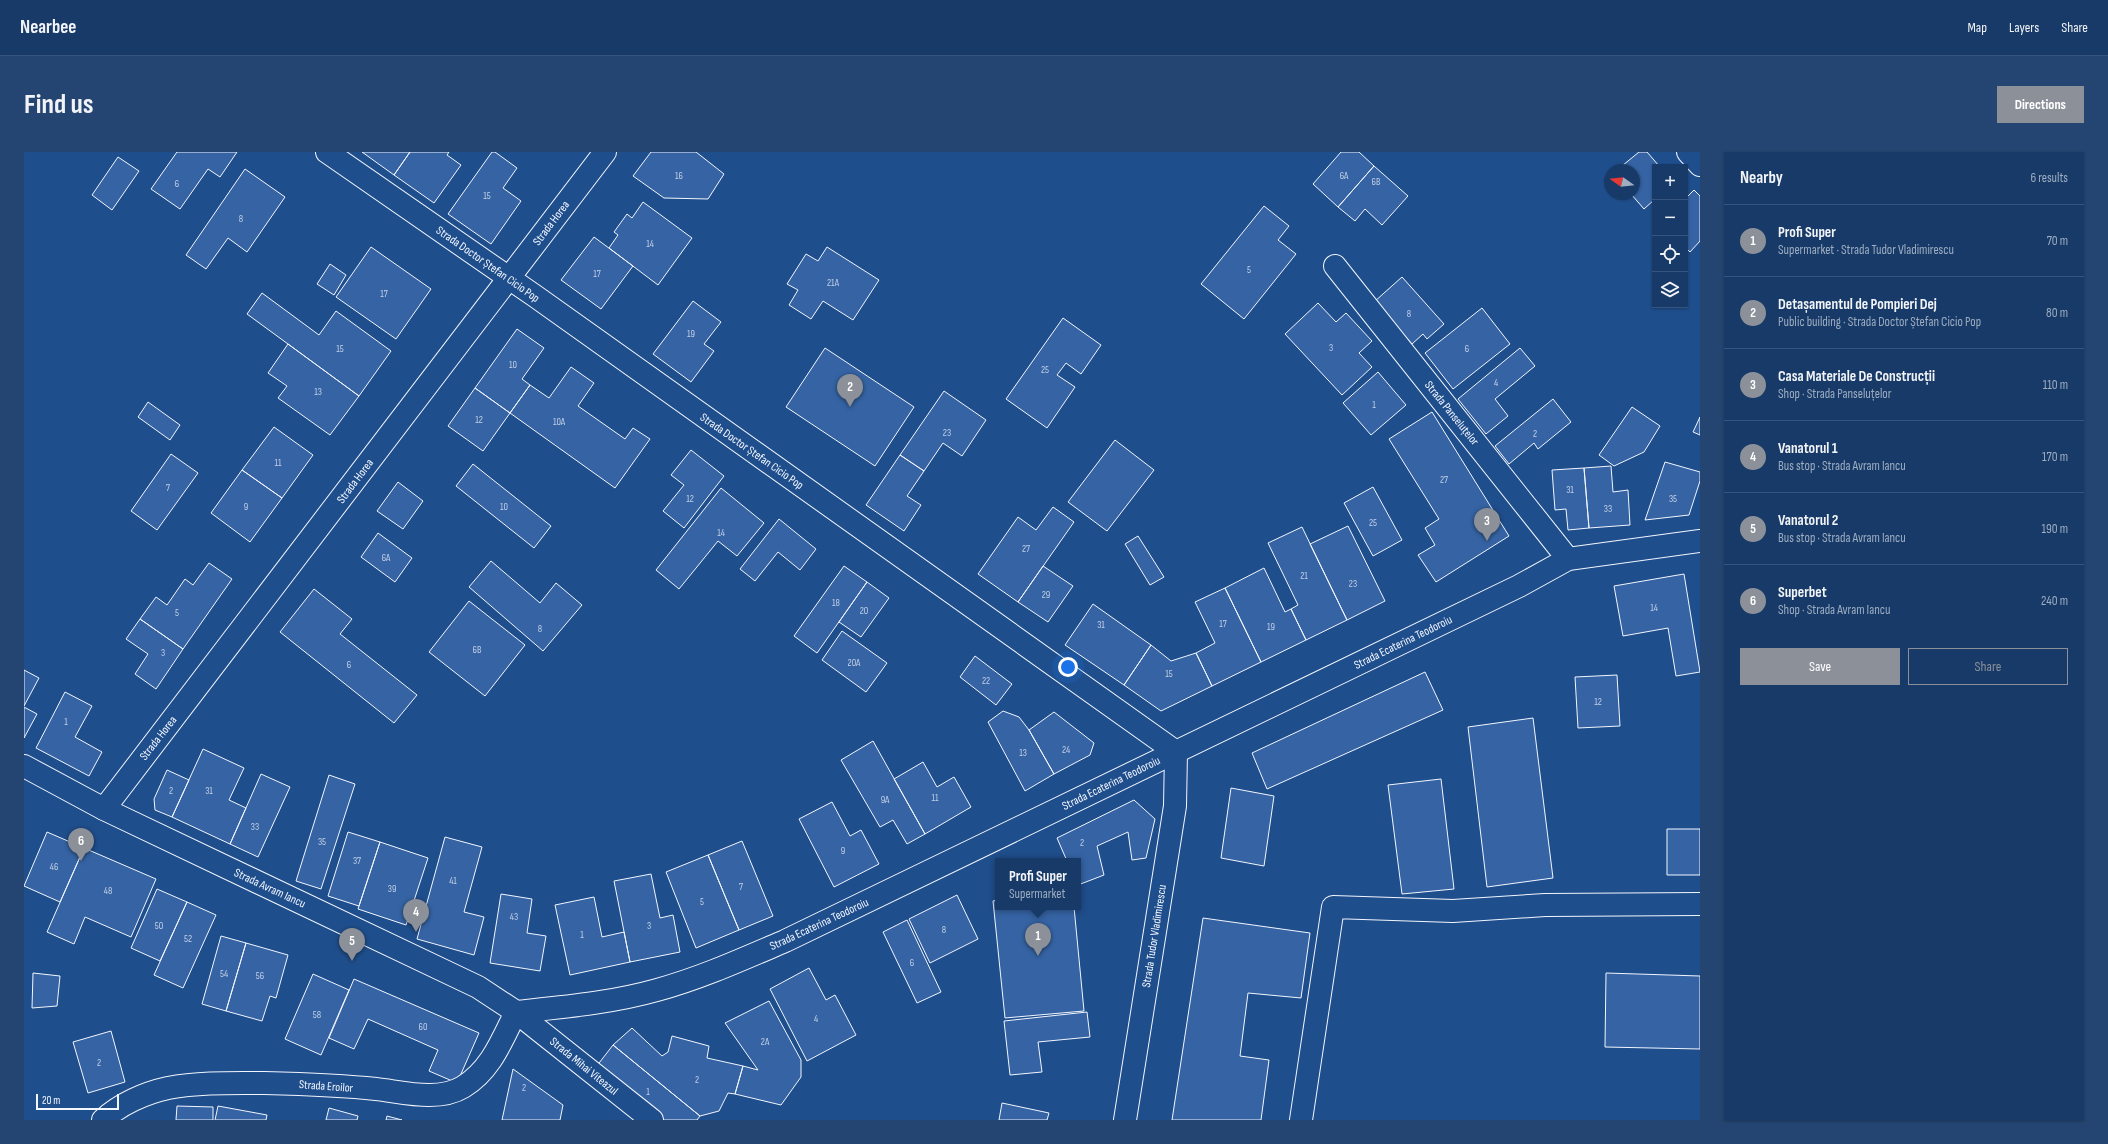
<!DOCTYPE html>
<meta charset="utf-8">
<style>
:root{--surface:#173a69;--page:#244571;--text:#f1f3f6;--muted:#9eadc0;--line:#36547d;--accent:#8c9099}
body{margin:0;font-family:"Sofia Sans Condensed",sans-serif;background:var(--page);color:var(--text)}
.controls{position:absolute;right:12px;top:12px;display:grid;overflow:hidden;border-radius:0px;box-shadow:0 1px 3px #0004}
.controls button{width:36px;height:36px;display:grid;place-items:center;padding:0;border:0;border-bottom:1px solid var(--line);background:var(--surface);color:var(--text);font:20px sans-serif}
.compass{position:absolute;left:1580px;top:12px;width:36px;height:36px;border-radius:50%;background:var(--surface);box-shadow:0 1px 3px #0004;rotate:284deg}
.scale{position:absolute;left:12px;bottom:10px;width:83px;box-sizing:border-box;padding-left:4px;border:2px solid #f2f6ff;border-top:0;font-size:11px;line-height:14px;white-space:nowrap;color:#f2f6ff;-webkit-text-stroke:3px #1f4e8c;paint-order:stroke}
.you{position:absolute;left:1044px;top:515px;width:14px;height:14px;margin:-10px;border:3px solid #fff;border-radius:50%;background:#1a73e8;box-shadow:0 0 0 6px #1a73e833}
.badge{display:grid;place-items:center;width:26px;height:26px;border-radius:50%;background:var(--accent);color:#fff;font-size:13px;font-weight:700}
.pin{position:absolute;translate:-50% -33px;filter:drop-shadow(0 1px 2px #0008)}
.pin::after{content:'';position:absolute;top:21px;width:14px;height:12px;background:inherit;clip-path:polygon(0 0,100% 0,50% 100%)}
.popup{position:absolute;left:971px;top:706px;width:86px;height:52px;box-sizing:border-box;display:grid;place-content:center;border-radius:0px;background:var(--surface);filter:drop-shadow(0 1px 3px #0005);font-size:13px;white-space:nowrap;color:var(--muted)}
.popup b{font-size:15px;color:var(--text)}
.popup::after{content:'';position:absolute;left:50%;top:100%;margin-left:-8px;border:8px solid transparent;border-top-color:var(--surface)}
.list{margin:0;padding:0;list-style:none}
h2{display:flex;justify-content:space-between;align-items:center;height:52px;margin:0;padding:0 16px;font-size:17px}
h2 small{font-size:13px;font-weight:400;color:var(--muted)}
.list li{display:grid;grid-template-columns:26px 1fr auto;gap:12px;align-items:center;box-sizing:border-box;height:72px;padding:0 16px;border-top:1px solid var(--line)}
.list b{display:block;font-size:15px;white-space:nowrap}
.list p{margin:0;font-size:13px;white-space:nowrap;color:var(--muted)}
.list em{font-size:13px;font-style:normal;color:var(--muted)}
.actions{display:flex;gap:8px;padding:12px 16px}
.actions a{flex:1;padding:9px 0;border:1px solid var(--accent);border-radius:0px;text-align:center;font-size:14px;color:var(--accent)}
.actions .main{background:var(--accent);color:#fff}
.icon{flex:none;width:22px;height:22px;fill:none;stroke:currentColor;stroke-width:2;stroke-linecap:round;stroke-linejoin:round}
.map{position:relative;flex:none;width:1676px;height:968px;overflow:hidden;border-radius:0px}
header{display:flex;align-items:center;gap:24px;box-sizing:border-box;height:56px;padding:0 20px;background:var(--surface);border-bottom:1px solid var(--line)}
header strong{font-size:19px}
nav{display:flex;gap:22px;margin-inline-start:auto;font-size:14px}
.intro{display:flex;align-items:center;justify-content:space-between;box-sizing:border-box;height:96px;padding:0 24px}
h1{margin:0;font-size:28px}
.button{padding:10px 18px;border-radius:0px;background:var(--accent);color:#fff;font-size:14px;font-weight:700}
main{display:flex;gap:24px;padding:0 24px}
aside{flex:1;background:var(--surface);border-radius:0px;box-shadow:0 1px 3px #0004}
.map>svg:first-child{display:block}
.building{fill:#3563a3;stroke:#f2f6ff}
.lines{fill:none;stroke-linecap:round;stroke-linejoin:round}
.street-casing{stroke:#f2f6ff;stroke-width:24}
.secondary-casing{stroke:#f2f6ff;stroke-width:24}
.street{stroke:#1f4e8c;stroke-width:22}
.secondary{stroke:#1f4e8c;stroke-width:22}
.labels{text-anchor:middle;stroke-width:3;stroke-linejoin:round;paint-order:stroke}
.number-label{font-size:10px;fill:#c3d1e8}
.street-label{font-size:12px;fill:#f2f6ff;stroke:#1f4e8c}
</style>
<header>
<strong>Nearbee</strong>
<nav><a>Map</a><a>Layers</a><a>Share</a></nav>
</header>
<div class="intro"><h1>Find us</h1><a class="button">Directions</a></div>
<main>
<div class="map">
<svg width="1676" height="968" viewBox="0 0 1676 968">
<rect width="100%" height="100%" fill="#1f4e8c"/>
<!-- building -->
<path class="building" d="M 153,0 L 213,0 L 196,25 L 184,17 L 156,57 L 127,37 Z
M 338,0 L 386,0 L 370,23 Z
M 386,0 L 425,0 L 423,3 L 437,13 L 410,51 L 370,23 Z
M 468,0 L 471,0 L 493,16 L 479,36 L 497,49 L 467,92 L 424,62 Z
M 627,0 L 672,0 L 700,22 L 684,47 L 640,46 L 609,24 Z
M 1317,0 L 1335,0 L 1350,14 L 1314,55 L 1289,32 Z
M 1615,0 L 1623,0 L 1636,15 L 1631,15 L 1631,47 L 1620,57 L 1607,42 L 1610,42 L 1610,18 L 1593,18 Z
M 94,5 L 115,19 L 88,58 L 68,43 Z
M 1350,14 L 1384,44 L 1358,73 L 1341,57 L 1331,69 L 1314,55 Z
M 221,17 L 261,45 L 223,100 L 204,86 L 182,117 L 162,103 Z
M 1670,38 L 1676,44 L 1676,89 L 1666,100 L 1661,95 L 1661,47 Z
M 619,50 L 668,86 L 634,133 L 585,96 L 594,83 L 590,80 L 603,62 L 608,66 Z
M 1240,54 L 1265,74 L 1254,88 L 1272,102 L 1220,167 L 1177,132 Z
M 570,85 L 609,114 L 577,157 L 537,128 Z
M 347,95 L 407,137 L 372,187 L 312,145 Z
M 803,95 L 855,128 L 829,168 L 799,149 L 787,167 L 765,153 L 774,138 L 763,132 L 782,102 L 794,109 Z
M 306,112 L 322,123 L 310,143 L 293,132 Z
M 1378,125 L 1420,172 L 1403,187 L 1399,182 L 1388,192 L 1350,150 Z
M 238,141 L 295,183 L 312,159 L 367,199 L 335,244 L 223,162 Z
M 669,149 L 697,170 L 680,192 L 690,199 L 667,230 L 629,202 Z
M 1294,151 L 1312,170 L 1322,161 L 1348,189 L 1335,201 L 1348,215 L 1318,243 L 1261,182 Z
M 1458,156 L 1486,192 L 1429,237 L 1401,201 Z
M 1039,166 L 1077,193 L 1057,222 L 1042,211 L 1033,223 L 1051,235 L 1023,276 L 982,247 Z
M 493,177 L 520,196 L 498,227 L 506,233 L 486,261 L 451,236 Z
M 264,192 L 335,244 L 306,283 L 254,246 L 263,234 L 244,221 Z
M 801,196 L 890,255 L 851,314 L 762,255 Z
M 1496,196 L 1511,214 L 1471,247 L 1484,264 L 1462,282 L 1434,247 Z
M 547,215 L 570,231 L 554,254 L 601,287 L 609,276 L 626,287 L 591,336 L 486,261 L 506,233 L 525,246 Z
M 1354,220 L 1382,253 L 1347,283 L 1319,251 Z
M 451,236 L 486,261 L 459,299 L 424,274 Z
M 920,239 L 962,268 L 938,304 L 919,291 L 900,319 L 876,303 Z
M 1529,247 L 1547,270 L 1514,297 L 1510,291 L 1485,312 L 1471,294 Z
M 124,250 L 156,273 L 146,288 L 114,265 Z
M 1608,255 L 1636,274 L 1620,300 L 1590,314 L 1575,303 Z
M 1408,260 L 1485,384 L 1412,430 L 1394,403 L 1411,393 L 1401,376 L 1415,367 L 1365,287 Z
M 1676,265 L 1676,283 L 1669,280 Z
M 250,275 L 289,303 L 258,346 L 218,318 Z
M 1091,288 L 1130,318 L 1083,379 L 1044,350 Z
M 667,298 L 700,324 L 660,376 L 639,359 L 660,333 L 647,323 Z
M 147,302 L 174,321 L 133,378 L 107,359 Z
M 876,303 L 900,319 L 883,344 L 897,353 L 880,379 L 842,353 Z
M 1641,310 L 1676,320 L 1676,329 L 1665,363 L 1621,368 Z
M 449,312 L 527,374 L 510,396 L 432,334 Z
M 1587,314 L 1589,340 L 1604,338 L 1606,373 L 1565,376 L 1560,316 Z
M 1560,316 L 1565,376 L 1544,378 L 1542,357 L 1531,358 L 1528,318 Z
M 218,318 L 258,346 L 226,390 L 187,361 Z
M 374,330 L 399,349 L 379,377 L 353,359 Z
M 1349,335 L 1378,388 L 1349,404 L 1320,351 Z
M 697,336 L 740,371 L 713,404 L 694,389 L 655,437 L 632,418 Z
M 1029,355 L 1050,370 L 994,450 L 954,422 L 994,365 L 1012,378 Z
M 755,367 L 792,397 L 776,418 L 754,400 L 731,429 L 716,417 Z
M 1324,374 L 1361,449 L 1323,468 L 1286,392 Z
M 1278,375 L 1323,468 L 1282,488 L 1267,457 L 1274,453 L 1244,391 Z
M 354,381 L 388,406 L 371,430 L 337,405 Z
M 1114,384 L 1140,425 L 1126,433 L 1101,392 Z
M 467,409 L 516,451 L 532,431 L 558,453 L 519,499 L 445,435 Z
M 185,411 L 208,427 L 159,497 L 116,467 L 132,445 L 143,453 L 161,427 L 169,433 Z
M 820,414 L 843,430 L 793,501 L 770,484 Z
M 1019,414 L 1049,434 L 1024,470 L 994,450 Z
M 1240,416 L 1261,460 L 1267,457 L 1282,488 L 1237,510 L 1201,436 Z
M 1660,422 L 1676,520 L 1652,524 L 1644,476 L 1599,484 L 1590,434 Z
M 843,430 L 865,446 L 837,485 L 815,470 Z
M 1201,436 L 1237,510 L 1188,534 L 1172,501 L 1191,491 L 1171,450 Z
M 290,437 L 328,467 L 316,482 L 393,543 L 370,571 L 256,480 Z
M 445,449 L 501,493 L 461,544 L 405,500 Z
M 1069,452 L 1127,493 L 1100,533 L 1041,493 Z
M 116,467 L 159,497 L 132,537 L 111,522 L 124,502 L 102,487 Z
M 818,479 L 863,511 L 842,540 L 798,508 Z
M 1127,493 L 1147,509 L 1172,501 L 1188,534 L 1137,559 L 1100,533 Z
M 951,504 L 988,532 L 972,553 L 936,525 Z
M 0,518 L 15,526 L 0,554 Z
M 1401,520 L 1419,558 L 1243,637 L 1228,601 Z
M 1593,523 L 1596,574 L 1554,576 L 1551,525 Z
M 41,540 L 68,554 L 51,585 L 78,600 L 65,624 L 12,596 Z
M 0,555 L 13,562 L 0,586 Z
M 979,559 L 995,565 L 1005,578 L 1030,622 L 1001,639 L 964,570 Z
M 1030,560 L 1070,591 L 1066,603 L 1030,622 L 1005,578 Z
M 1509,566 L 1529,726 L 1463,735 L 1444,575 Z
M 849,589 L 901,682 L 883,692 L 869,668 L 856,675 L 817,608 Z
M 179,597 L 220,616 L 205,648 L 222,656 L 206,692 L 148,665 Z
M 899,610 L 913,635 L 930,625 L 947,655 L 901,682 L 870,627 Z
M 143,618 L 165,628 L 148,665 L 131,658 L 130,647 Z
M 237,622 L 266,635 L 234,705 L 206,692 Z
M 305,623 L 331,632 L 297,737 L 272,729 Z
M 1417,627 L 1430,737 L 1378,742 L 1364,633 Z
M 1207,636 L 1250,644 L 1240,714 L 1197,706 Z
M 1110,648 L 1131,667 L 1122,706 L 1108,708 L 1104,680 L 1073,694 L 1080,723 L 1054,733 L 1054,709 L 1043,709 L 1033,686 Z
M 808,650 L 826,684 L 837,678 L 855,712 L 810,735 L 775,667 Z
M 1643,677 L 1676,677 L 1676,723 L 1643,723 Z
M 23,680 L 60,696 L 36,750 L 0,734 Z
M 324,680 L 356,690 L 335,754 L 304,744 Z
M 421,685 L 458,695 L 440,760 L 460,765 L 450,803 L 393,787 Z
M 718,689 L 749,764 L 715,778 L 684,703 Z
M 356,690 L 404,706 L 382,773 L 334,757 Z
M 60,696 L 132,727 L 107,785 L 61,765 L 50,792 L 23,780 Z
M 684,703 L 715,778 L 672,796 L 642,720 Z
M 627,722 L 636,766 L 649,763 L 656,800 L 606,810 L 590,729 Z
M 133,737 L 163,750 L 136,809 L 107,796 Z
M 477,742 L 508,747 L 503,781 L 522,784 L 516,819 L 466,811 Z
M 933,743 L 954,787 L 906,811 L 885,767 Z
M 570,745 L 578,785 L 600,780 L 606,810 L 546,823 L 531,753 Z
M 974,748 L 974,755 L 1050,755 L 1060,859 L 981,866 L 969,749 Z
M 163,750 L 192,763 L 159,836 L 130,823 Z
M 1179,766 L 1286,781 L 1277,846 L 1224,841 L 1216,904 L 1245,908 L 1237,968 L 1148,968 Z
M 883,768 L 917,840 L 893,851 L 859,780 Z
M 197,784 L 222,791 L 202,859 L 178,852 Z
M 222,791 L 264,803 L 252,846 L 246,844 L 238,869 L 202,859 Z
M 785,816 L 802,848 L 811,843 L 832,883 L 783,909 L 746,837 Z
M 9,821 L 36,824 L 33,854 L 8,856 Z
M 1582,821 L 1676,824 L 1676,897 L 1581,895 Z
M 289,822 L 325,838 L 297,903 L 261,887 Z
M 330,827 L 455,881 L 433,931 L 405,919 L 414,898 L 344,867 L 330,897 L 305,886 Z
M 745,849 L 777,908 L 777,925 L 757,953 L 711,942 L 719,914 L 734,918 L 701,871 Z
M 1063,860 L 1066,885 L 1014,890 L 1018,920 L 986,923 L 980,869 Z
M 608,876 L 638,904 L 644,900 L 648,884 L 685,894 L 683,906 L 719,914 L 711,942 L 704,941 L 695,959 L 676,964 L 589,893 Z
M 87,879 L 101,930 L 64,941 L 49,890 Z
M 589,893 L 676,964 L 673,968 L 637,968 L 572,915 Z
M 489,917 L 539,953 L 536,968 L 478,968 Z
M 978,951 L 1025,961 L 1023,968 L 975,968 Z
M 153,954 L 189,955 L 189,968 L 152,968 Z
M 194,954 L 243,963 L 242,968 L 191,968 Z
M 305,956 L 334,964 L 333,968 L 302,968 Z
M 363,964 L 378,968 L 362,968 Z"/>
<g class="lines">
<!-- street casing -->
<g class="street-casing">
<path id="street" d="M 303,0 L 511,144 L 1152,600 L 1151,654 L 1101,968
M 1664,0 L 1676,13
M 1311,114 L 1544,407
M 80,657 L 581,0
M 1277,968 L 1309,755 L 1429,759 L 1521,753 L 1676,752"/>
</g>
<!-- secondary casing -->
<g class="secondary-casing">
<path id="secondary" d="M 0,614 L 80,657 L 454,835 L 492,860 L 628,968
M 492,860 C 539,855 587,851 633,838 C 677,826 719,807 761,789 L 1495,434 L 1544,407 L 1676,389
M 79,968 C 96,952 121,941 144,936 C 175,930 209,931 240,931 C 278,932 315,933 352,937 C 379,940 414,950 439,935 C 467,918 478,888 492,860"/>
</g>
<!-- street -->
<use href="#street" class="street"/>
<!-- secondary -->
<use href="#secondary" class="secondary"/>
</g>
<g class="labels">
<!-- number labels -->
<g class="number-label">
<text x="655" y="27">16</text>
<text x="1320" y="27">6A</text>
<text x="1352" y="33">6B</text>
<text x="153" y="35">6</text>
<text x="463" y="47">15</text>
<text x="217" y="70">8</text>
<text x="626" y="95">14</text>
<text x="1225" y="121">5</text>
<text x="573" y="125">17</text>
<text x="809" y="134">21A</text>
<text x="360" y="145">17</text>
<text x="1385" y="165">8</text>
<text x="667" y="185">19</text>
<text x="1307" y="199">3</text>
<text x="316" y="200">15</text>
<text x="1443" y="200">6</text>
<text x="489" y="216">10</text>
<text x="1021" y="221">25</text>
<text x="1472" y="234">4</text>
<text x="294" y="243">13</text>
<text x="1350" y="256">1</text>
<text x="455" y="271">12</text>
<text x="535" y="273">10A</text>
<text x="923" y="284">23</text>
<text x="1511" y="285">2</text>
<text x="254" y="314">11</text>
<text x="1420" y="331">27</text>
<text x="144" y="339">7</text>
<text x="1546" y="341">31</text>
<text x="666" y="350">12</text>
<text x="1649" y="350">35</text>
<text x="222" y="358">9</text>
<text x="480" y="358">10</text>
<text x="1584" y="360">33</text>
<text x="1349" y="374">25</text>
<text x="697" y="384">14</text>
<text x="1002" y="400">27</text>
<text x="362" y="409">6A</text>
<text x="1280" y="427">21</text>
<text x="1329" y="435">23</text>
<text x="1022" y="446">29</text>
<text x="812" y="454">18</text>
<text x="1630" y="459">14</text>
<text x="840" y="462">20</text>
<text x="153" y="464">5</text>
<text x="1199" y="475">17</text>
<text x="1077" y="476">31</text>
<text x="1247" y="478">19</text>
<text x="516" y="480">8</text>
<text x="453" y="501">6B</text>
<text x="139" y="504">3</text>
<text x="830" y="514">20A</text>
<text x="325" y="516">6</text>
<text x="1145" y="525">15</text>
<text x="962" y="532">22</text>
<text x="1574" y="553">12</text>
<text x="42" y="573">1</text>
<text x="1042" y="601">24</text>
<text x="999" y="604">13</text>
<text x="147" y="642">2</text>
<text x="185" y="642">31</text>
<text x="911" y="649">11</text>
<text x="861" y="651">9A</text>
<text x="231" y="678">33</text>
<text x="298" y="693">35</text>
<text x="1058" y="694">2</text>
<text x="819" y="702">9</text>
<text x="333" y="712">37</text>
<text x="30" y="718">46</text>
<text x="429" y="732">41</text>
<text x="717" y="738">7</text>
<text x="368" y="740">39</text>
<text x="84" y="742">48</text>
<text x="678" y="753">5</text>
<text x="490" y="768">43</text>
<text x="135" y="777">50</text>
<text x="625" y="777">3</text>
<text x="920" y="781">8</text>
<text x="558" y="786">1</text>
<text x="164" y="790">52</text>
<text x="888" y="814">6</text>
<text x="200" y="825">54</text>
<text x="236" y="827">56</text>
<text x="293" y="866">58</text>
<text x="792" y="870">4</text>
<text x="399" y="878">60</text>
<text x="741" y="893">2A</text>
<text x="75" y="914">2</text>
<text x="673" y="931">2</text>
<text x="500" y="939">2</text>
<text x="624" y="943">1</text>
</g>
<!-- street labels -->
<g class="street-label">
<text transform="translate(527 71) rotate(-53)" y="4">Strada Horea</text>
<text transform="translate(464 112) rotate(35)" y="4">Strada Doctor Ștefan Cicio Pop</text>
<text transform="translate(1428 261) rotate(51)" y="4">Strada Panseluțelor</text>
<text transform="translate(728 299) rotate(35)" y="4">Strada Doctor Ștefan Cicio Pop</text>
<text transform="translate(331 329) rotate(-53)" y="4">Strada Horea</text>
<text transform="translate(1379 490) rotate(-26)" y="4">Strada Ecaterina Teodoroiu</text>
<text transform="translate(134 586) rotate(-52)" y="4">Strada Horea</text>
<text transform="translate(1087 631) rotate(-26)" y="4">Strada Ecaterina Teodoroiu</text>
<text transform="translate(246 736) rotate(25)" y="4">Strada Avram Iancu</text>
<text transform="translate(795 772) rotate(-25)" y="4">Strada Ecaterina Teodoroiu</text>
<text transform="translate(1130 784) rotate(-81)" y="4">Strada Tudor Vladimirescu</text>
<text transform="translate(560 914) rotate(39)" y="4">Strada Mihai Viteazul</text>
<text transform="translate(302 934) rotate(4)" y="4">Strada Eroilor</text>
</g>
</g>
</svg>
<div class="controls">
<button>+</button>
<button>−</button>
<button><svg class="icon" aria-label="locate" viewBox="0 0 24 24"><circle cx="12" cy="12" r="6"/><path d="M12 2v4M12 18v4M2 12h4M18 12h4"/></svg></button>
<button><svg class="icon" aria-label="layers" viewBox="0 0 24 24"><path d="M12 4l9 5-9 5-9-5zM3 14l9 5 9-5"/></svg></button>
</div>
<svg class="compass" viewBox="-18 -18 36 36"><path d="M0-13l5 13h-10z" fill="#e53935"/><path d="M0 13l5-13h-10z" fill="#9eadc0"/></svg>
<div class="scale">20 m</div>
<div class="you"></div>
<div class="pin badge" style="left:1014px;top:804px">1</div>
<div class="popup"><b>Profi Super</b>Supermarket</div>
<div class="pin badge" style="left:826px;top:255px">2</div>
<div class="pin badge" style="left:1463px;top:389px">3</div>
<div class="pin badge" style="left:392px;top:780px">4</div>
<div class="pin badge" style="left:328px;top:809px">5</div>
<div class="pin badge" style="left:57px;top:709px">6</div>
</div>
<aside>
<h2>Nearby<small>6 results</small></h2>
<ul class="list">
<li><span class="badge">1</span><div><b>Profi Super</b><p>Supermarket · Strada Tudor Vladimirescu</p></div><em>70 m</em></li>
<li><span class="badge">2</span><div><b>Detașamentul de Pompieri Dej</b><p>Public building · Strada Doctor Ștefan Cicio Pop</p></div><em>80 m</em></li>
<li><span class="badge">3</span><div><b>Casa Materiale De Construcții</b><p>Shop · Strada Panseluțelor</p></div><em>110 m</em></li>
<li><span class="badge">4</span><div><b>Vanatorul 1</b><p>Bus stop · Strada Avram Iancu</p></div><em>170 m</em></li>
<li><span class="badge">5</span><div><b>Vanatorul 2</b><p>Bus stop · Strada Avram Iancu</p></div><em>190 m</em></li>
<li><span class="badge">6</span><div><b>Superbet</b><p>Shop · Strada Avram Iancu</p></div><em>240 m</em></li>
</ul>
<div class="actions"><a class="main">Save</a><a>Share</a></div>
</aside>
</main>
